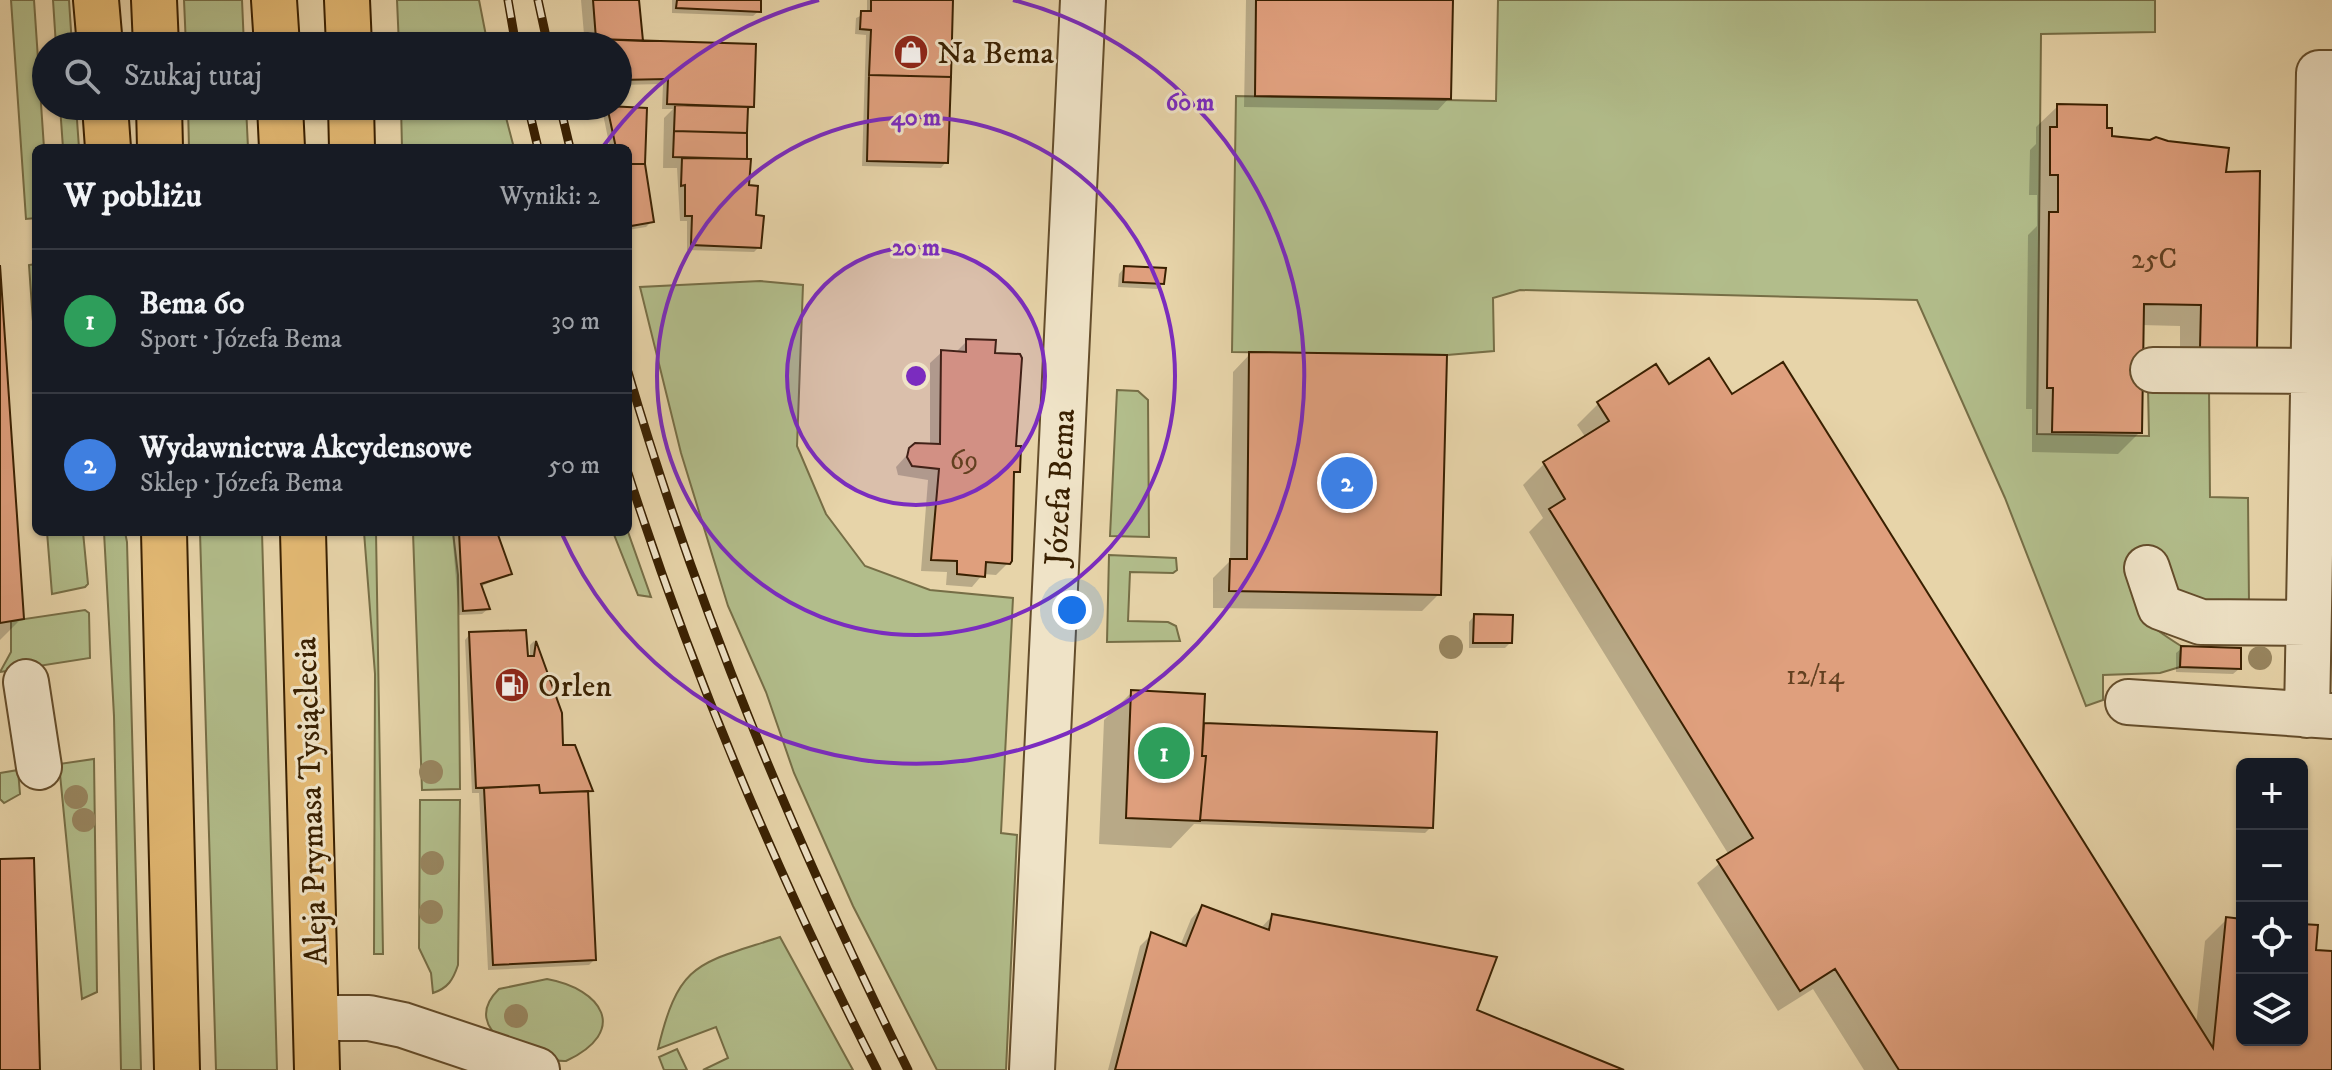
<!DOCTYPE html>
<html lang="pl">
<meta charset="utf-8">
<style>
:root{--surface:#171b24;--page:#242831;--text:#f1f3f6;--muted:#9ea1a6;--line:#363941;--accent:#c59692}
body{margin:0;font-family:"IM FELL DW Pica",serif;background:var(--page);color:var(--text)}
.controls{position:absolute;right:24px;bottom:24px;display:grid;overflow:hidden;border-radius:12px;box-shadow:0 2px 6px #0004}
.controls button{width:72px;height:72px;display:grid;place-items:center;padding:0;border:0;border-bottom:2px solid var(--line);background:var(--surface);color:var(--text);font:40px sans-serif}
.you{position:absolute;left:1072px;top:610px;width:28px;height:28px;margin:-20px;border:6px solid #fff;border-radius:50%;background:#1a73e8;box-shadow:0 0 0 12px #1a73e833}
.badge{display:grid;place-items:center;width:52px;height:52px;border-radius:50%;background:var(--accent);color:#fff;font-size:26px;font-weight:700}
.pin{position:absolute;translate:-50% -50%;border:4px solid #fff;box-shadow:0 2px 8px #0006}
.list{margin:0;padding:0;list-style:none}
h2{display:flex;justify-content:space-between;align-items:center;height:104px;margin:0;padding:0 32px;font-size:34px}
h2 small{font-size:26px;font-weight:400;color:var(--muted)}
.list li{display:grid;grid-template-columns:52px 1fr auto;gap:24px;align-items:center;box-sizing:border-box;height:144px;padding:0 32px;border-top:2px solid var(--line)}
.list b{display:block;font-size:30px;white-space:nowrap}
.list p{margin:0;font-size:26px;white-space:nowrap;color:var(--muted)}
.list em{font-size:26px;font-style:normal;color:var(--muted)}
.icon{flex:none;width:44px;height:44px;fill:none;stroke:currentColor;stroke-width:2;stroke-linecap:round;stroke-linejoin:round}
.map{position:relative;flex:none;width:2332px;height:1070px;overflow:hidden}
.search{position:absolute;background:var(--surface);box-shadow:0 2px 6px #0004;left:32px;top:32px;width:600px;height:88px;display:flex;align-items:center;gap:20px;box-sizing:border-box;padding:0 28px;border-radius:44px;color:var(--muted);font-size:30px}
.panel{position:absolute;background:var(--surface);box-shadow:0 2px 6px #0004;left:32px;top:144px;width:600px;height:392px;border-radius:12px}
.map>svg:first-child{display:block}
.green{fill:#b2bd8b;stroke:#766e46;stroke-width:2}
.shadow{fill:#0003}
.building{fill:#df9f7d;stroke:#392001;stroke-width:2}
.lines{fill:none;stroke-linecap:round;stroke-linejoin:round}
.minor-casing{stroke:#644d2b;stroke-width:48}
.major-casing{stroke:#392001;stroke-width:48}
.minor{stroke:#efe3c7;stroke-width:44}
.major{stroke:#e4ba74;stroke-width:44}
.rail-casing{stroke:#392001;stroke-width:9}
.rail{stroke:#efe3c7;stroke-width:6;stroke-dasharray:18;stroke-linecap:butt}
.tree{fill:#988660}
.ring{fill:none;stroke:#7b2cbf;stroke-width:4}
.labels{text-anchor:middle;stroke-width:6;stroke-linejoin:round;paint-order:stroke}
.number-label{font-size:28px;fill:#624020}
.poi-label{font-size:32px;fill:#392001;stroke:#efe3c7;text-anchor:start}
.street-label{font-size:32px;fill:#392001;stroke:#efe3c7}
.centre{fill:#7b2cbf;stroke:#efe3c7;stroke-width:4}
.ring-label{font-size:24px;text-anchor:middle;font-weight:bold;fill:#7b2cbf;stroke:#efe3c7;stroke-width:6;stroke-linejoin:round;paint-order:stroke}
</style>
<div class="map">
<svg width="2332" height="1070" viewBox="0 0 2332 1070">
<rect width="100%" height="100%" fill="#e7d4a9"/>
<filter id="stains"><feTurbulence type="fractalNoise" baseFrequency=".0025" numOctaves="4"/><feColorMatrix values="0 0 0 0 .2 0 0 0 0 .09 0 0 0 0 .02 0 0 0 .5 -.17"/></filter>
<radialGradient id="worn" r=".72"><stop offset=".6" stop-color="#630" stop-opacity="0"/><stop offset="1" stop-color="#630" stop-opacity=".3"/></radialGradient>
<!-- green -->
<path class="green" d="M 11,0 L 34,0 L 44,148 L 36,148 L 36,218 L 26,219 Z
M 53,0 L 69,0 L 72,46 L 56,46 Z
M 184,0 L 242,0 L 244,46 L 186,46 Z
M 397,0 L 479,0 L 488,46 L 399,46 Z
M 1498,0 L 2155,0 L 2155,32 L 2041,34 L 2037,434 L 2149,436 L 2148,388 L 2209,388 L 2210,497 L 2248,498 L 2249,604 L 2187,598 L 2130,569 C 2131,613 2145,623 2181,646 L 2180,667 L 2160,673 L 2103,675 L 2103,700 L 2086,706 L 2005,498 L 1917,300 L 1520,290 L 1493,298 L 1494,351 L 1447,355 L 1232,352 L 1236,96 L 1496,101 Z
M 60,106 L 76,106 L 79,148 L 63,148 Z
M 188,106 L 246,106 L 248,148 L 189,148 Z
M 401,106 L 503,106 L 514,148 L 402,148 Z
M 36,264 L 36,364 L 29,265 Z
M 760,281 L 803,285 L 797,446 L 826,514 L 865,566 L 930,590 L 1013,598 L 1001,833 L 1017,835 L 1006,1070 L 937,1070 L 853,906 L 794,773 L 766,692 L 728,606 L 681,453 L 640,287 Z
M 1117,390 L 1138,391 L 1148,400 L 1149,537 L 1110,536 Z
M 47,532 L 83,532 L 88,584 L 85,587 L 52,594 Z
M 104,532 L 125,532 L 127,542 L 141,1070 L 121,1070 L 114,716 Z
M 200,532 L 262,532 L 277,1070 L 216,1070 Z
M 364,532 L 376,532 L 383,954 L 374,954 L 375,674 Z
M 413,532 L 453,532 L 458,575 L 460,789 L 422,790 Z
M 613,532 L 628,532 L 651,597 L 638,595 Z
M 1109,555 L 1176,558 L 1177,570 L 1173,573 L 1130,572 L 1128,621 L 1168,622 L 1176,626 L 1180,641 L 1107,642 Z
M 85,610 L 89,613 L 90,658 L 0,672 L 11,652 L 11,621 Z
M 94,759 L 97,992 L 82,999 L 59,764 Z
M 18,770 L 20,794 L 4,803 L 0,799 L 0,773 Z
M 420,800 L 460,800 L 458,965 C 453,980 448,988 433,993 L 431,973 L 419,948 Z
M 780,937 L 853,1070 L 703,1070 L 728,1058 L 716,1027 L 658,1049 C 679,960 699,964 780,937 Z
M 547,979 C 602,989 630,1031 566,1061 C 531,1062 456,1031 499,989 Z
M 677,1049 L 687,1070 L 664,1070 L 659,1057 Z"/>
<!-- shadow -->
<path class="shadow" d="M 581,0 L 637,0 L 641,40 L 752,106 L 746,112 L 747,187 L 759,247 L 754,252 L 687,250 L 687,221 L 680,221 L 677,168 L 663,168 L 664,118 L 673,109 L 662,109 L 663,84 L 618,85 L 618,46 L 585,46 Z
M 672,0 L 759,0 L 759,11 L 753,16 L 672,13 Z
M 867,0 L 951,0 L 946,162 L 941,168 L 862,166 L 866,35 L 855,34 L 856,18 L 867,13 Z
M 1246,0 L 1451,0 L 1449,98 L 1438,110 L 1244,107 Z
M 2058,106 L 2105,130 L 2110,137 L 2224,174 L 2255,349 L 2180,370 L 2180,326 L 2141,325 L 2140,432 L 2118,454 L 2032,452 L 2032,409 L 2026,409 L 2028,235 L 2037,226 L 2037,195 L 2029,195 L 2030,150 L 2036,144 L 2036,127 Z
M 608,108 L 643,164 L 652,221 L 646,227 L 628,230 L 628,148 L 610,148 L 603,114 Z
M 1124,268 L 1162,283 L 1157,289 L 1118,287 L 1119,274 Z
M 0,286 L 22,618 L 0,640 Z
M 967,341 L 993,354 L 1018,471 L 1012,476 L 1008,563 L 996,575 L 983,574 L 972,587 L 946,585 L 947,572 L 921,571 L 928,480 L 898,475 L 896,467 L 916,445 L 930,446 L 930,363 L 942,352 L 955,353 Z
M 1250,354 L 1439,594 L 1422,611 L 1213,608 L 1213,578 L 1230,561 L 1233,372 Z
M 1668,387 L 1732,397 L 2196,1026 L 2205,941 L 2226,920 L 2242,921 L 2242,1040 L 2302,1040 L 2302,926 L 2314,952 L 2332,953 L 2332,1070 L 1864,1070 L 1813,989 L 1778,1011 L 1697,883 L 1729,855 L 1529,532 L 1543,518 L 1523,485 L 1544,464 L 1586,438 L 1577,425 L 1598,404 Z
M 452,532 L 495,532 L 510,573 L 480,587 L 488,609 L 482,614 L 459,615 Z
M 1474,616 L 1510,643 L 1505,648 L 1469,648 L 1469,622 Z
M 470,634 L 526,659 L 530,658 L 530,645 L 534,641 L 560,713 L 561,747 L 590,790 L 586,794 L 594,960 L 589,965 L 488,970 L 479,793 L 472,793 L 465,640 Z
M 2182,648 L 2239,669 L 2233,674 L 2176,672 L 2176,653 Z
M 1132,692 L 1202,728 L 1205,725 L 1431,827 L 1425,833 L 1194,824 L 1171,848 L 1099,844 L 1104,720 Z
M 1202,907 L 1260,929 L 1272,916 L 1475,1011 L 1619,1070 L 1108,1070 L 1140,946 L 1152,934 L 1180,946 L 1191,919 Z"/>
<!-- building -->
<path class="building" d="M 593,0 L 639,0 L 643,41 L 596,39 Z
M 677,0 L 761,0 L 761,12 L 676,8 Z
M 871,0 L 953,0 L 951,77 L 869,75 L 871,30 L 860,29 L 861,11 L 871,11 Z
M 1256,0 L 1453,0 L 1451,99 L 1255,96 Z
M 596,39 L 756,44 L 754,107 L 667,104 L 668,79 L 618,80 L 618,46 L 597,46 Z
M 869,75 L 951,77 L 948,163 L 867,161 Z
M 2057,104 L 2107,105 L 2107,128 L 2112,128 L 2112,136 L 2150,140 L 2156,137 L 2168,141 L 2229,148 L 2226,172 L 2260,171 L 2257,350 L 2200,349 L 2201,305 L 2144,304 L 2142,433 L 2052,432 L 2053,388 L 2047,388 L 2049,212 L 2058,212 L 2058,175 L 2050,175 L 2050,127 L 2057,127 Z
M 675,105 L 748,107 L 747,133 L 674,131 Z
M 607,106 L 647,108 L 645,164 L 628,164 L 628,148 L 616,148 Z
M 674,131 L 747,133 L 747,159 L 673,157 Z
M 682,158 L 751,159 L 749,185 L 758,186 L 756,215 L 764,216 L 761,248 L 691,245 L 692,216 L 685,216 L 685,185 L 681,186 Z
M 628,164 L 645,164 L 654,222 L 631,226 Z
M 0,265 L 24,619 L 0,623 Z
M 1124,266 L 1166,268 L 1164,284 L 1123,282 Z
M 966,339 L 996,340 L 995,353 L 1020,354 L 1022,358 L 1016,446 L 1021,446 L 1020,472 L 1014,472 L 1012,561 L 1010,564 L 986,562 L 985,577 L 957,574 L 957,561 L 931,560 L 939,469 L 912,466 L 907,457 L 909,448 L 915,443 L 940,444 L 941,350 L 966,352 Z
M 1249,352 L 1447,355 L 1441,595 L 1229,591 L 1230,559 L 1247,559 Z
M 1709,358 L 1732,394 L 1783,362 L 2213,1048 L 2226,917 L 2242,919 L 2242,1040 L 2302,1040 L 2302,924 L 2318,925 L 2316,950 L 2332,951 L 2332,1070 L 1899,1070 L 1835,969 L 1800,991 L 1717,860 L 1753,838 L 1549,509 L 1565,499 L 1543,462 L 1609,421 L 1597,402 L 1656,364 L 1669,384 Z
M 459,532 L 497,532 L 512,574 L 481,584 L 490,609 L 463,611 Z
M 1474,614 L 1513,615 L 1512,643 L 1473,643 Z
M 526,630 L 528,656 L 534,656 L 536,641 L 562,713 L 563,745 L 575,745 L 593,791 L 540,793 L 539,785 L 476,788 L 469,632 Z
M 2181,646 L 2241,648 L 2241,669 L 2180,667 Z
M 1131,690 L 1205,694 L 1202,756 L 1206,756 L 1200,821 L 1126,818 Z
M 1204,723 L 1437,732 L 1433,828 L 1200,820 L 1206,756 L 1202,756 Z
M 539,785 L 540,793 L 588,791 L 596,960 L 493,965 L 484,788 Z
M 34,858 L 40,1070 L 0,1070 L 0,859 Z
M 1202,905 L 1269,930 L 1272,914 L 1497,957 L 1477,1010 L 1624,1070 L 1115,1070 L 1151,932 L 1186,946 Z"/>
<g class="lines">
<!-- minor casing -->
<g class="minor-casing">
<path id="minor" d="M 2153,370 L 2311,371
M 2147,568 L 2160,607 L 2201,622 L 2306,623
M 26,682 L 39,767
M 2128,702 L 2332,716
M 2307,715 L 2319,73 L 2332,73
M 316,1018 L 369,1018 L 403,1025 L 537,1070
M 1032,1070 L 1083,0"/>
</g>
<!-- major casing -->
<g class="major-casing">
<path id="major" d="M 96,0 L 100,46
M 154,0 L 156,46
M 274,0 L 277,46
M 347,0 L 349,46
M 105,106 L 108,148
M 159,106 L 160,148
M 280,106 L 282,148
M 351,106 L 352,148
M 164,532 L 177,1070
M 303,532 L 317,1070"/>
</g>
<!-- minor -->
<use href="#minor" class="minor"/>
<!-- major -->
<use href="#major" class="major"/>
<!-- rail casing -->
<g class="rail-casing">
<path id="rail" d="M 508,0 L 516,46
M 538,0 L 548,46
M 528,106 L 538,148
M 560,106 L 570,148
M 628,372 C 699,614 796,844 908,1070
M 628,473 C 694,679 779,878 877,1070"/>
</g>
<!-- rail -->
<use href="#rail" class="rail"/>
</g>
<!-- trees -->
<g class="tree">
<circle cx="1451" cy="647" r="12"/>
<circle cx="2260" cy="658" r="12"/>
<circle cx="431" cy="772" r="12"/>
<circle cx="76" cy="797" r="12"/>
<circle cx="84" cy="820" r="12"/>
<circle cx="432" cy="863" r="12"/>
<circle cx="431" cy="912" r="12"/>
<circle cx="516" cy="1016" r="12"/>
</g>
<!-- distance rings -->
<circle cx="916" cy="376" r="129" fill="#7b2cbf" fill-opacity=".12"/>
<g class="ring">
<circle cx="916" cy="376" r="129"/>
<circle cx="916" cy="376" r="259"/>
<path d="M602 148A388 388 0 0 1 819 0M1013 0A388 388 0 1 1 562 534"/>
</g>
<!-- icons -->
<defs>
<g id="shop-disc" transform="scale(1.8)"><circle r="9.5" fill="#8f2418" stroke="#efe3c7"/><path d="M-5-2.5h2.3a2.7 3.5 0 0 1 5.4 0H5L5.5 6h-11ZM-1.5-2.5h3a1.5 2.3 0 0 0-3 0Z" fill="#fff"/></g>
<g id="fuel-disc" transform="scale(1.8)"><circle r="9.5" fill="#8f2418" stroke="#efe3c7"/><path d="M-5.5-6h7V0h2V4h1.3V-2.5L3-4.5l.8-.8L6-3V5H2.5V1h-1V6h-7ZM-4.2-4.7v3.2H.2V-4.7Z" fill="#fff"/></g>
</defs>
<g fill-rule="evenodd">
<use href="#shop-disc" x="911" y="52"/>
<use href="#fuel-disc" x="512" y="685"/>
</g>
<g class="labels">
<!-- number labels -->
<g class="number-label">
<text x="2154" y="268">25C</text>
<text x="964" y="469">69</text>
<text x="1815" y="684">12/14</text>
</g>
<!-- poi labels -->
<g class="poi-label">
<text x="937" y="63">Na Bema</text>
<text x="538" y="696">Orlen</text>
</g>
<!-- street labels -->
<g class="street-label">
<text transform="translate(1059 487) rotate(-87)" y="11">Józefa Bema</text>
<text transform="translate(310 801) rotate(-92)" y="11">Aleja Prymasa Tysiąclecia</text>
</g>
</g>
<circle cx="916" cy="376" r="12" class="centre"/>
<g class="ring-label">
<text x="1190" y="110">60 m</text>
<text x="916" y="125">40 m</text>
<text x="916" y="255">20 m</text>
</g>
<rect width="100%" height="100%" filter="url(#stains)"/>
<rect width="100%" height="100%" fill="url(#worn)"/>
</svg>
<div class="controls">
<button>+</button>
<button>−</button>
<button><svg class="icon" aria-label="locate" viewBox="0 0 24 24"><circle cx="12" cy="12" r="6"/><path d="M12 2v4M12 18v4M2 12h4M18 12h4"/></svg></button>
<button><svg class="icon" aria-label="layers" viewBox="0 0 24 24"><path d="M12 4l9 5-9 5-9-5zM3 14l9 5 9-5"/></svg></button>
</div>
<div class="you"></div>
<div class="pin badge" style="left:1164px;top:753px;background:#2e9e5b">1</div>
<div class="pin badge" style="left:1347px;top:483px;background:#3f7fe0">2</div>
<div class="search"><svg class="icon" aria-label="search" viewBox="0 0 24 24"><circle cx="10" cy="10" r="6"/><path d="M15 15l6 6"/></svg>Szukaj tutaj</div>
<section class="panel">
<h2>W pobliżu<small>Wyniki: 2</small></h2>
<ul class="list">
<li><span class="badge" style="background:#2e9e5b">1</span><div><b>Bema 60</b><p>Sport · Józefa Bema</p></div><em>30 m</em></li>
<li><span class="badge" style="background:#3f7fe0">2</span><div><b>Wydawnictwa Akcydensowe</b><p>Sklep · Józefa Bema</p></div><em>50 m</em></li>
</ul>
</section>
</div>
